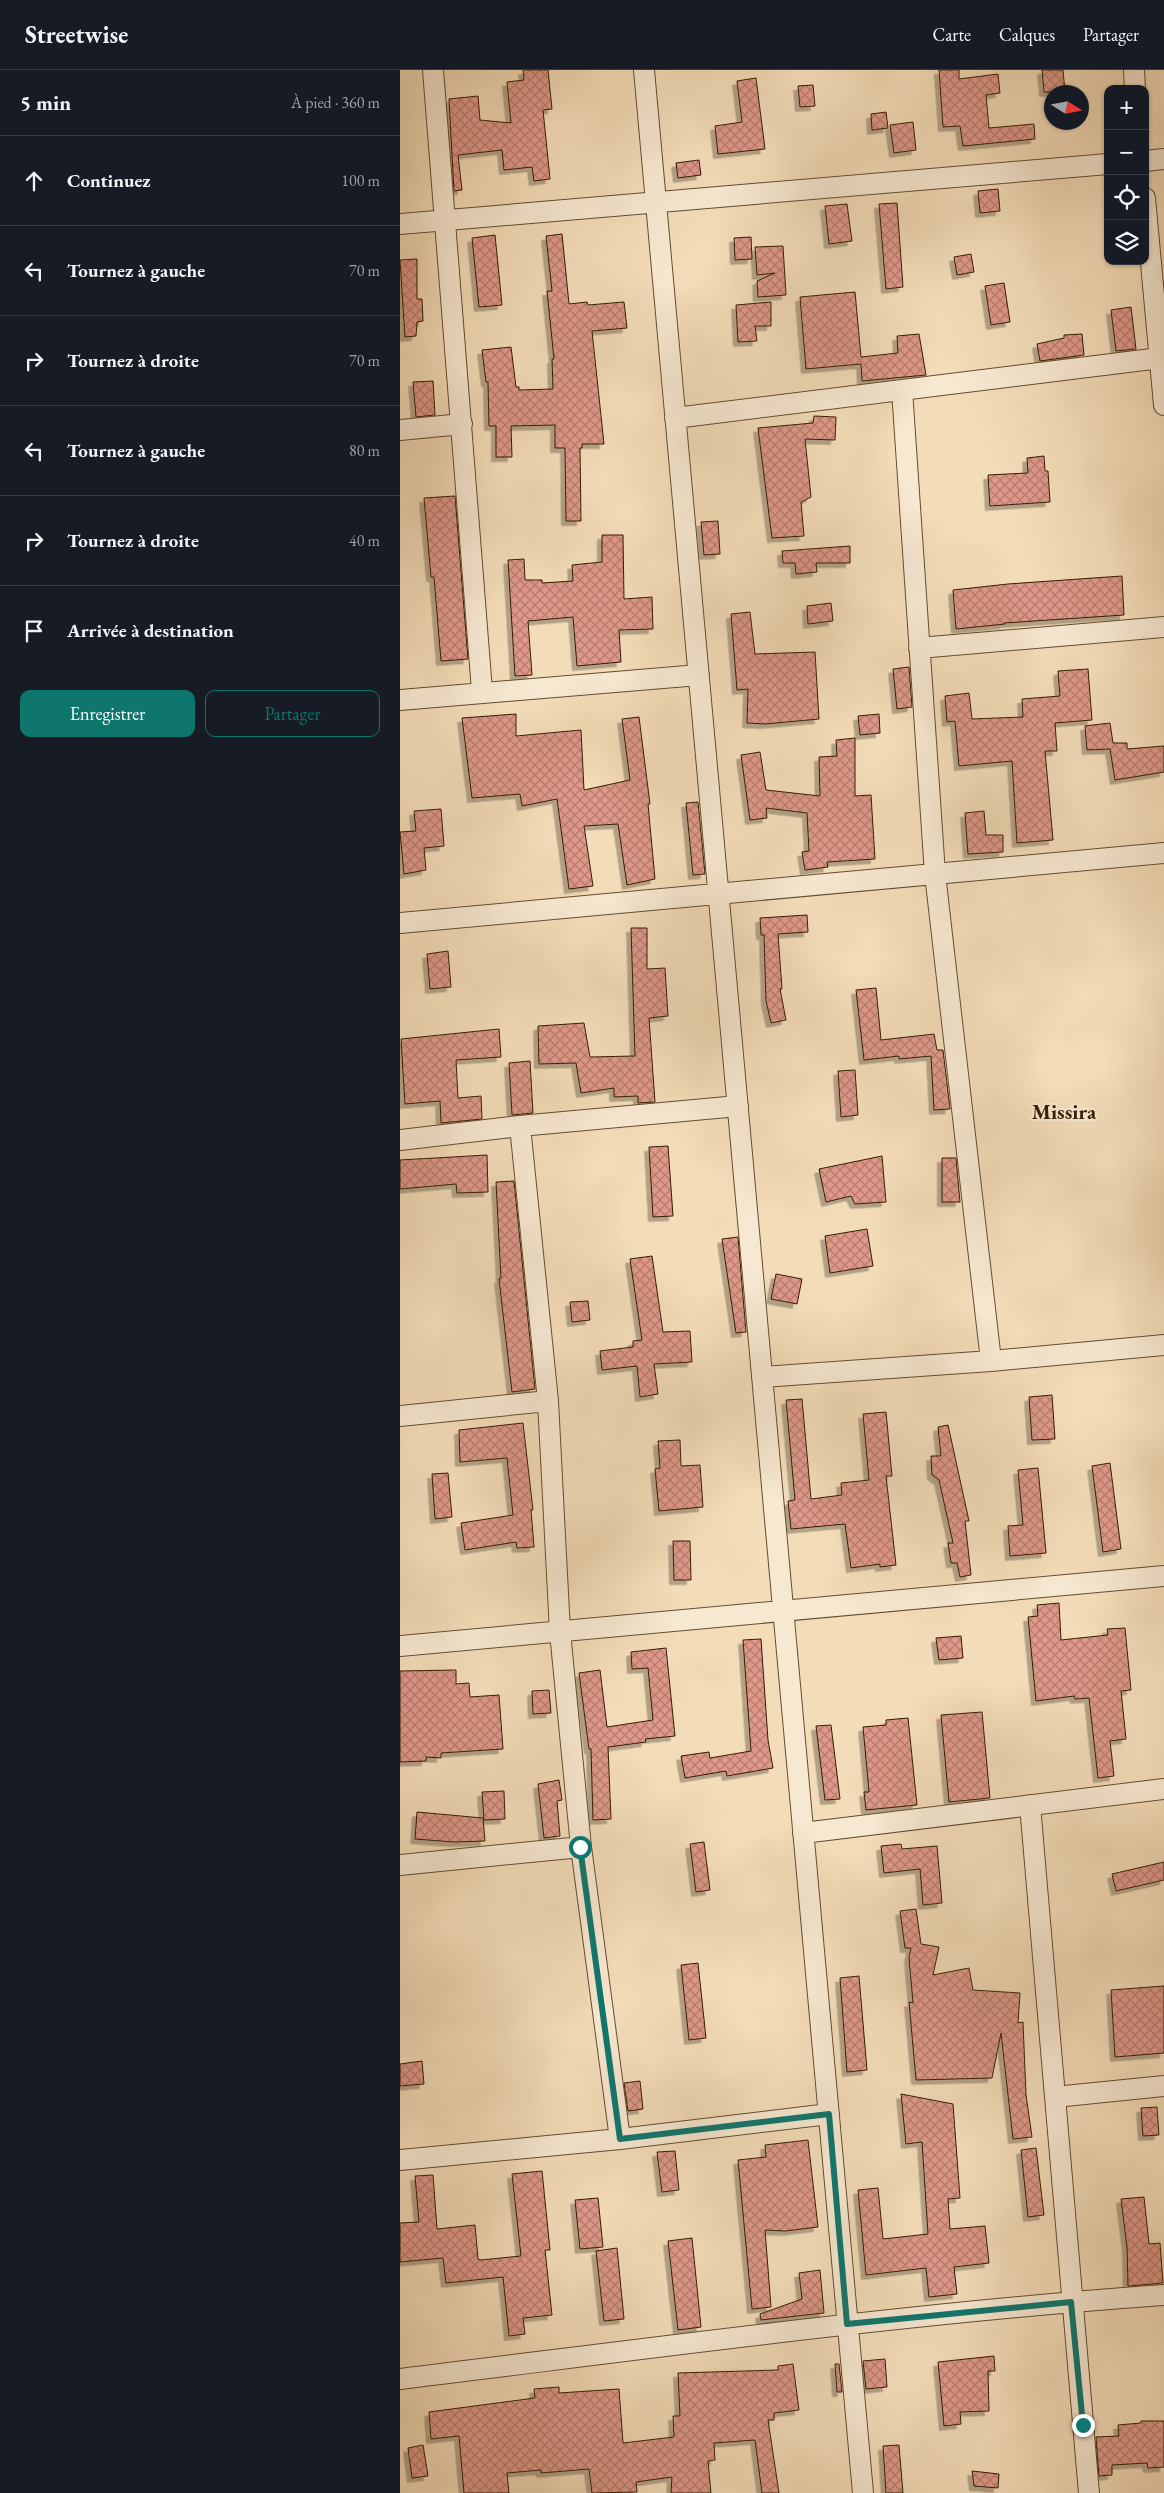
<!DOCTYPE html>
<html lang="fr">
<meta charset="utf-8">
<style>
:root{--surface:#171b24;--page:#20242c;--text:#f1f3f6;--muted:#9ea1a6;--line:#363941;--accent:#0f766e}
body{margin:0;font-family:"EB Garamond",serif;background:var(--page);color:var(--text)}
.controls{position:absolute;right:15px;top:15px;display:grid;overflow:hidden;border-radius:10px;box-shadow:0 1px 4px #0004}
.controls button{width:45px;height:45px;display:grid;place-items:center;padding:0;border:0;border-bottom:1px solid var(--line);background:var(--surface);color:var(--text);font:25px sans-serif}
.compass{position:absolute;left:644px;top:15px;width:45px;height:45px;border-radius:50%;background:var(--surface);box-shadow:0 1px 4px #0004;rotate:101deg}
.stop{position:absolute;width:15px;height:15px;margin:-11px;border:4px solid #0f766e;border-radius:50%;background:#fff}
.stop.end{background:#0f766e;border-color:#fff;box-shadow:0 1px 5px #0008}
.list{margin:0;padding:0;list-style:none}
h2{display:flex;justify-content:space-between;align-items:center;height:65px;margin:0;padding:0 20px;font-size:21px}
h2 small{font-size:16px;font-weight:400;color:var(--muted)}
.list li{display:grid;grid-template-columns:32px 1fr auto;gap:15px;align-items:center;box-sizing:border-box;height:90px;padding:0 20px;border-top:1px solid var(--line)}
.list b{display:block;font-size:19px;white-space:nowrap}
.list em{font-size:16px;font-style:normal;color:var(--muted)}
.actions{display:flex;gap:10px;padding:15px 20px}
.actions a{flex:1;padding:11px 0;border:1px solid var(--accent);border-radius:10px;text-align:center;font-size:18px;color:var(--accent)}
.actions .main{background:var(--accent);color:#fff}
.icon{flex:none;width:28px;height:28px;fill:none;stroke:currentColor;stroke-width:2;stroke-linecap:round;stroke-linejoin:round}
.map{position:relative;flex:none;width:764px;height:2423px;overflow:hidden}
header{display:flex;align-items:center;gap:30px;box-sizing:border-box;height:70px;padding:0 25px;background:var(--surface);border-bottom:1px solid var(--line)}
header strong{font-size:24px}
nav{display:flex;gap:28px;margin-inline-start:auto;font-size:18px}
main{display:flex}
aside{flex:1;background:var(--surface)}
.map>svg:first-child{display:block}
.building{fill:url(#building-cross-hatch);stroke:#341d00;filter:url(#shadow)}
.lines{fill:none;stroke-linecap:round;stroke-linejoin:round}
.minor-casing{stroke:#644d2e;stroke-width:22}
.minor{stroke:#f7e8d1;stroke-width:20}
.route{stroke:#0f766e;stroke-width:6}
.labels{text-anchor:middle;stroke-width:4;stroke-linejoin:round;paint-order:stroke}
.quarter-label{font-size:21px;font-weight:bold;fill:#341d00;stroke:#f7e8d1}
</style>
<header>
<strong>Streetwise</strong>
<nav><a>Carte</a><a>Calques</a><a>Partager</a></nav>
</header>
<main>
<aside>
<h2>5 min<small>À pied · 360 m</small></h2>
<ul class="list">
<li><svg class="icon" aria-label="ahead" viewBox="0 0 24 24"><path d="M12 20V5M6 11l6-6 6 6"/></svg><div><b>Continuez</b></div><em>100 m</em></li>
<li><svg class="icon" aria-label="left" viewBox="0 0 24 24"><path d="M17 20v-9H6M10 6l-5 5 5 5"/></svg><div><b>Tournez à gauche</b></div><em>70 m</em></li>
<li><svg class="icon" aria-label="right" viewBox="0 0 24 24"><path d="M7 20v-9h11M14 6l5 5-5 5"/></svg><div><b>Tournez à droite</b></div><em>70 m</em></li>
<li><svg class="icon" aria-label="left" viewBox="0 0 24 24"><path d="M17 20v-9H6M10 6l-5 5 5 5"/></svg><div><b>Tournez à gauche</b></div><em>80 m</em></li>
<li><svg class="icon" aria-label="right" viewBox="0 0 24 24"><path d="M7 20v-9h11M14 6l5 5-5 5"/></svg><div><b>Tournez à droite</b></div><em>40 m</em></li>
<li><svg class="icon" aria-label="arrive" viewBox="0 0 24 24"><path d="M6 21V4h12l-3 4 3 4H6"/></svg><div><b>Arrivée à destination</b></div></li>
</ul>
<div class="actions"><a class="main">Enregistrer</a><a>Partager</a></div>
</aside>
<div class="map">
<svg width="764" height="2423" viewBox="0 0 764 2423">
<defs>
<pattern id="building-cross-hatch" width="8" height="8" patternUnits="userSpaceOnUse" patternTransform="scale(1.25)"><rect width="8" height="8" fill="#df988a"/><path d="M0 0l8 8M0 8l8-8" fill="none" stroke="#b67b6e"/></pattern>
<filter id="shadow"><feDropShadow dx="-4.5" dy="4.5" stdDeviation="0" flood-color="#0004"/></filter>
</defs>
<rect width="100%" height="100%" fill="#f3dcb8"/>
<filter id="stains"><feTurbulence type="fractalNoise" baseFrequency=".004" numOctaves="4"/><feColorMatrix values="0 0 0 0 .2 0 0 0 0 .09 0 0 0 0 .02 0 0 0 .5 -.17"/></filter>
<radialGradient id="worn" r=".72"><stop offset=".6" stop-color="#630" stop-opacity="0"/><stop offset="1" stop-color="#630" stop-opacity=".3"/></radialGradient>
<!-- building -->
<path class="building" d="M 123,0 L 148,0 L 152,39 L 143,40 L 150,109 L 134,111 L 132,97 L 104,100 L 102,80 L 58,85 L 62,120 L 54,121 L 49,29 L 78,26 L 80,50 L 111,53 L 107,12 L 124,10 Z
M 539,0 L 559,0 L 559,9 L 598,4 L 600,23 L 586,25 L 589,58 L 634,54 L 635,69 L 563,76 L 560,56 L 543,57 Z
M 642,0 L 663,0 L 665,22 L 644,22 Z
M 356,8 L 365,79 L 318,84 L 315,56 L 342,52 L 337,11 Z
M 413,15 L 415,36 L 400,37 L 398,16 Z
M 486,42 L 488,58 L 472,60 L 471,44 Z
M 513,52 L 516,80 L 494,83 L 490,55 Z
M 299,90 L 301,105 L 278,108 L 276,93 Z
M 598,119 L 600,141 L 580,143 L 578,121 Z
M 497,133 L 503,217 L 486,219 L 479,134 Z
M 447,134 L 452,171 L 429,174 L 425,136 Z
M 162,164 L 169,234 L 187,232 L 188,235 L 224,232 L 227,258 L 192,261 L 204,374 L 182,374 L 182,378 L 180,378 L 181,451 L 166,451 L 165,378 L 155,378 L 155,355 L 111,356 L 112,387 L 96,387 L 96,356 L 89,356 L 88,312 L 86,312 L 82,280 L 111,277 L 116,317 L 119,317 L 119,320 L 153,319 L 152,289 L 154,289 L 147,221 L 152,221 L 146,166 Z
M 95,165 L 102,235 L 79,237 L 72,168 Z
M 351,167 L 352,189 L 335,190 L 334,168 Z
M 383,176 L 386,225 L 358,227 L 357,211 L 375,203 L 357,205 L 355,177 Z
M 571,184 L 574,202 L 557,205 L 554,187 Z
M 17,189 L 17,229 L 22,229 L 23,251 L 17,252 L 16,266 L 5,267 L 0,190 Z
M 604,213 L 610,252 L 591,255 L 585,216 Z
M 455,222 L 461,287 L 498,283 L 497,266 L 519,264 L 526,305 L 462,311 L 461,294 L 406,299 L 400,227 Z
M 371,232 L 371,256 L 355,256 L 357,271 L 338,272 L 336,235 Z
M 731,237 L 736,279 L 716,281 L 711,240 Z
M 682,264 L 684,285 L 640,291 L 637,274 L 664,268 L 664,265 Z
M 33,311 L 35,345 L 16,347 L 13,312 Z
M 414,346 L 436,347 L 435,370 L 405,369 L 411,427 L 401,432 L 404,466 L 372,468 L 358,358 L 413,353 Z
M 644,386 L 645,401 L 648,401 L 650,432 L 590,436 L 588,405 L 628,403 L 627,388 Z
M 55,426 L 68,589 L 41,591 L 34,507 L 31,507 L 24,428 Z
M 318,451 L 320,484 L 304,485 L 301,452 Z
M 202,465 L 223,465 L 224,529 L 252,527 L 253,559 L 219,560 L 221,592 L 177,596 L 173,547 L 128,551 L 132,605 L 115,606 L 108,490 L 124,489 L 125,510 L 142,510 L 142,513 L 173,511 L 172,495 L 202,492 Z
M 450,476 L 450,493 L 416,493 L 417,502 L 396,504 L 395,493 L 383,493 L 382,481 Z
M 722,506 L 724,545 L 604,553 L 605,554 L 556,559 L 553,520 L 608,514 Z
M 431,533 L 433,551 L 408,554 L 407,536 Z
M 350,542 L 355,584 L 415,582 L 419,649 L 365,654 L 347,653 L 348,619 L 337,620 L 331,544 Z
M 509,597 L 512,637 L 497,639 L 493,599 Z
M 688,599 L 692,650 L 655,653 L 657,681 L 645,681 L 653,770 L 617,773 L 612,691 L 559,696 L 555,651 L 547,652 L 545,626 L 569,623 L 572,649 L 623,647 L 622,629 L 660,626 L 658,601 Z
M 116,644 L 116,666 L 181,660 L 184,720 L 230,710 L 222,649 L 239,647 L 250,734 L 248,734 L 255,809 L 227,815 L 218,754 L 184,756 L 193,816 L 169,819 L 157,729 L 122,736 L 120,724 L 72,728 L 62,648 Z
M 479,644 L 480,663 L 460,665 L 458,646 Z
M 710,653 L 713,673 L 727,673 L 727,679 L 764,676 L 764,702 L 715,710 L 710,679 L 687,680 L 685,656 Z
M 455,668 L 455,726 L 471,725 L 475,789 L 427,792 L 428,797 L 405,800 L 402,782 L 409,781 L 407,743 L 366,738 L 367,748 L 350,750 L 341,685 L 360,682 L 366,720 L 420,726 L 419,687 L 437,686 L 436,670 Z
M 298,732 L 305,804 L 293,805 L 286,733 Z
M 41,739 L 44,776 L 24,778 L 26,800 L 4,804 L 0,762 L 16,761 L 14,741 Z
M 584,741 L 586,765 L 603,765 L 603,782 L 568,784 L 565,743 Z
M 407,845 L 408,862 L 378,864 L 382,919 L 380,919 L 386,950 L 371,953 L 366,931 L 364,865 L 361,865 L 360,848 Z
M 231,858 L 247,858 L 247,899 L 265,898 L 268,946 L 249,948 L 255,1032 L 238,1033 L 238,1026 L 214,1027 L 214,1018 L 181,1023 L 176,993 L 139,994 L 138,956 L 184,953 L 190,987 L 235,986 Z
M 48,881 L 51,917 L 30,919 L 27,884 Z
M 476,918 L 481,970 L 534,964 L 537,980 L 543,980 L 550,1039 L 534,1040 L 531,986 L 499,989 L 499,986 L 464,990 L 456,920 Z
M 99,959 L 101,987 L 56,990 L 58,1028 L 81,1026 L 82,1049 L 41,1053 L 40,1031 L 5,1034 L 1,969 Z
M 130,991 L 133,1043 L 112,1045 L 109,993 Z
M 455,1000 L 458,1045 L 441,1047 L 438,1001 Z
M 268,1076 L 273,1146 L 253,1147 L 249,1077 Z
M 87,1085 L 88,1122 L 57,1123 L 56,1114 L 0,1119 L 0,1090 Z
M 482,1086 L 486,1132 L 455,1134 L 451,1126 L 426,1132 L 419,1099 Z
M 542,1088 L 556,1088 L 560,1132 L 542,1132 Z
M 114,1111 L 135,1319 L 112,1322 L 99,1209 L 101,1208 L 96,1112 Z
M 467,1159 L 473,1196 L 430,1203 L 425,1166 Z
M 338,1167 L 346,1262 L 336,1263 L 322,1169 Z
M 252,1186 L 263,1262 L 290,1261 L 292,1292 L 254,1294 L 258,1324 L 240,1327 L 237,1296 L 202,1300 L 200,1281 L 233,1277 L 233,1271 L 242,1270 L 230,1189 Z
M 376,1204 L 402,1209 L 397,1234 L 371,1229 Z
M 188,1231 L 190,1250 L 172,1252 L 170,1232 Z
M 652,1325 L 655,1369 L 632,1370 L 629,1327 Z
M 402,1329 L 411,1429 L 442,1425 L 441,1413 L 469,1410 L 463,1344 L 486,1342 L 492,1406 L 486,1406 L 496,1495 L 480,1497 L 480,1494 L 451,1498 L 445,1454 L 391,1459 L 388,1431 L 395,1430 L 386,1330 Z
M 123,1353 L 133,1440 L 131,1440 L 134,1477 L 117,1478 L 116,1472 L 65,1480 L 61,1453 L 113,1445 L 107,1388 L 60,1392 L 59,1360 Z
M 548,1355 L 569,1451 L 565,1451 L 571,1505 L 560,1507 L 557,1493 L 551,1493 L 548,1473 L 553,1473 L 539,1410 L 532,1405 L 531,1386 L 541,1386 L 538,1357 Z
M 280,1370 L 281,1396 L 300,1395 L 303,1437 L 259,1441 L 255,1399 L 260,1398 L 258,1371 Z
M 710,1393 L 721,1479 L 703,1482 L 692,1396 Z
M 638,1398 L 646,1483 L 610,1486 L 608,1456 L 623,1455 L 618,1400 Z
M 48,1403 L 52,1447 L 35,1449 L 32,1404 Z
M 273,1471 L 290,1471 L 291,1510 L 274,1510 Z
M 659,1533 L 661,1570 L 708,1565 L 707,1559 L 725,1558 L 731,1620 L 721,1621 L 726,1669 L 710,1671 L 714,1706 L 698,1708 L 689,1628 L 675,1629 L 674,1626 L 636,1631 L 628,1547 L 638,1546 L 637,1535 Z
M 561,1566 L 563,1588 L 539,1590 L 536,1568 Z
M 361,1569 L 368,1670 L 373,1698 L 327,1706 L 326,1701 L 285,1708 L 281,1686 L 309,1682 L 310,1688 L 351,1681 L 343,1570 Z
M 266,1578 L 275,1666 L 245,1669 L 246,1672 L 208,1677 L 211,1749 L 193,1750 L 191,1679 L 189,1679 L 179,1603 L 200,1600 L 207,1657 L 253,1650 L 248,1598 L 232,1599 L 231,1582 Z
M 56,1600 L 56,1614 L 69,1613 L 70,1627 L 99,1625 L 103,1679 L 41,1683 L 41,1688 L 26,1687 L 26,1691 L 0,1692 L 0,1601 Z
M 149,1620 L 151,1643 L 133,1644 L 132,1621 Z
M 582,1642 L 590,1728 L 549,1732 L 541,1645 Z
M 508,1648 L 517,1735 L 466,1740 L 464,1722 L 469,1722 L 463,1657 L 486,1655 L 486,1650 Z
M 431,1655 L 440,1729 L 425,1730 L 416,1656 Z
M 159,1710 L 162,1730 L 157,1731 L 160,1766 L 144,1768 L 138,1714 Z
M 104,1721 L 105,1749 L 84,1750 L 82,1722 Z
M 17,1742 L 83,1748 L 85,1771 L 54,1772 L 15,1769 Z
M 304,1772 L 310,1820 L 296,1822 L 290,1774 Z
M 501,1774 L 502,1779 L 537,1776 L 542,1833 L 523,1835 L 520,1799 L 484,1803 L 481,1776 Z
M 764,1792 L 764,1810 L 716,1821 L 712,1804 Z
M 516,1839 L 521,1874 L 539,1877 L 533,1905 L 569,1898 L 573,1920 L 620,1923 L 618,1953 L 623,1952 L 626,2025 L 632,2067 L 613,2069 L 601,1963 L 592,2008 L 516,2010 L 509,1932 L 513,1933 L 509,1888 L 511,1878 L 505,1878 L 500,1841 Z
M 298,1893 L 306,1968 L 289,1970 L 281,1895 Z
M 459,1906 L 467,2000 L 447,2002 L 440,1908 Z
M 764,1916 L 764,1983 L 715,1987 L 711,1920 Z
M 22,1991 L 24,2014 L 0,2016 L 0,1994 Z
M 240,2011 L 243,2039 L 228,2041 L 224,2013 Z
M 501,2024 L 553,2034 L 560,2128 L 548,2129 L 550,2159 L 585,2156 L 589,2193 L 554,2197 L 557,2224 L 529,2227 L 526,2198 L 466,2205 L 458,2120 L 478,2118 L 483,2169 L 528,2164 L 522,2072 L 506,2074 Z
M 757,2037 L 759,2065 L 743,2066 L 741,2038 Z
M 408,2070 L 418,2157 L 385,2161 L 365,2160 L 371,2237 L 352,2239 L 338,2090 L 366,2087 L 365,2075 Z
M 636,2078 L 644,2145 L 628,2147 L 621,2080 Z
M 275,2081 L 279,2120 L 262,2122 L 257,2082 Z
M 142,2101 L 150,2180 L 145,2180 L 152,2245 L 123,2248 L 125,2264 L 109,2266 L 103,2207 L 46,2213 L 43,2188 L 0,2192 L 0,2153 L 19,2152 L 15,2106 L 33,2105 L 37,2159 L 75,2155 L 78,2189 L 81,2190 L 121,2186 L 112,2104 Z
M 744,2127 L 749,2174 L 760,2173 L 763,2213 L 728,2216 L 727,2177 L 721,2129 Z
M 198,2128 L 203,2177 L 180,2179 L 175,2130 Z
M 292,2168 L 301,2257 L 278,2260 L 268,2171 Z
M 217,2178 L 224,2249 L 204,2251 L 196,2181 Z
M 420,2200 L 424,2243 L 361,2250 L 360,2244 L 402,2229 L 399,2203 Z
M 594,2286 L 595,2301 L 588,2301 L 589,2341 L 560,2342 L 561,2354 L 544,2356 L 538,2292 Z
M 485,2289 L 487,2317 L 466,2319 L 463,2291 Z
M 393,2294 L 399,2340 L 374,2343 L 374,2350 L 368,2350 L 379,2423 L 362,2423 L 355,2370 L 314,2373 L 315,2390 L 308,2391 L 311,2423 L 271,2423 L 272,2407 L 236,2412 L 237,2422 L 192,2423 L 189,2399 L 141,2403 L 141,2400 L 107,2403 L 109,2423 L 64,2423 L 59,2366 L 31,2369 L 29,2342 L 135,2328 L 134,2319 L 159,2317 L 159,2323 L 219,2319 L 223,2373 L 274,2367 L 273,2346 L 280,2346 L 278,2303 L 378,2300 L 378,2296 Z
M 435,2294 L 439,2294 L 442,2322 L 437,2322 Z
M 741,2351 L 764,2351 L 764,2397 L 748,2398 L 747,2393 L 712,2395 L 712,2405 L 699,2406 L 696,2367 L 719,2366 L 718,2355 L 741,2353 Z
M 23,2375 L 28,2406 L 12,2408 L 8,2378 Z
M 499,2375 L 503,2423 L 486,2423 L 483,2376 Z
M 572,2401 L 599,2404 L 598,2418 L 574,2416 Z"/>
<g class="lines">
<!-- minor casing -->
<g class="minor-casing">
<path id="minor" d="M 33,0 L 82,621
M 244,0 L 463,2423
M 734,0 L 735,19
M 745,91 L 764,89
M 745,128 L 764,335
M 0,154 L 708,94
M 502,320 L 535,804 L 591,1291
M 275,348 L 760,288
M 0,360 L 62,354
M 519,578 L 764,557
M 0,630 L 299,605
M 0,853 L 764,783
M 120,1056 L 148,1331 L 160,1562 L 181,1777 L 220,2069
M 0,1070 L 120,1056 L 338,1036
M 362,1307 L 591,1291 L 764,1275
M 0,1346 L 148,1331
M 0,1576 L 764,1506
M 630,1735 L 689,2423
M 403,1763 L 764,1719
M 0,1795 L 181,1777
M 655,2027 L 764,2016
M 0,2090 L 220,2069 L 429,2044
M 0,2309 C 254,2278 508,2243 764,2225"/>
</g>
<!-- minor -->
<use href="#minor" class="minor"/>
</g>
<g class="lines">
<!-- route -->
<path class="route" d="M 180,1777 L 220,2069 L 429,2044 L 447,2254 L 671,2232 L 683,2355"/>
</g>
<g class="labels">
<!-- quarter labels -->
<g class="quarter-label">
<text x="664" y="1049">Missira</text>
</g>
</g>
<rect width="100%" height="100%" filter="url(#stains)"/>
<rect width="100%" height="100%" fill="url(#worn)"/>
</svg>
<div class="controls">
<button>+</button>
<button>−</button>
<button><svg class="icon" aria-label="locate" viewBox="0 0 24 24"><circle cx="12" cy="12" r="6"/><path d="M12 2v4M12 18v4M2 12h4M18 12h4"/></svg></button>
<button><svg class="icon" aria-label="layers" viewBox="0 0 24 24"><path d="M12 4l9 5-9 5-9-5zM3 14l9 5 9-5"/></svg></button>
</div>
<svg class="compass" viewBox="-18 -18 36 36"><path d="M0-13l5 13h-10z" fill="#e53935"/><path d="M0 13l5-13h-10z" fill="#9ea1a6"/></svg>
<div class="stop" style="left:180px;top:1777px"></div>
<div class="stop end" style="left:683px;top:2355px"></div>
</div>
</main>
